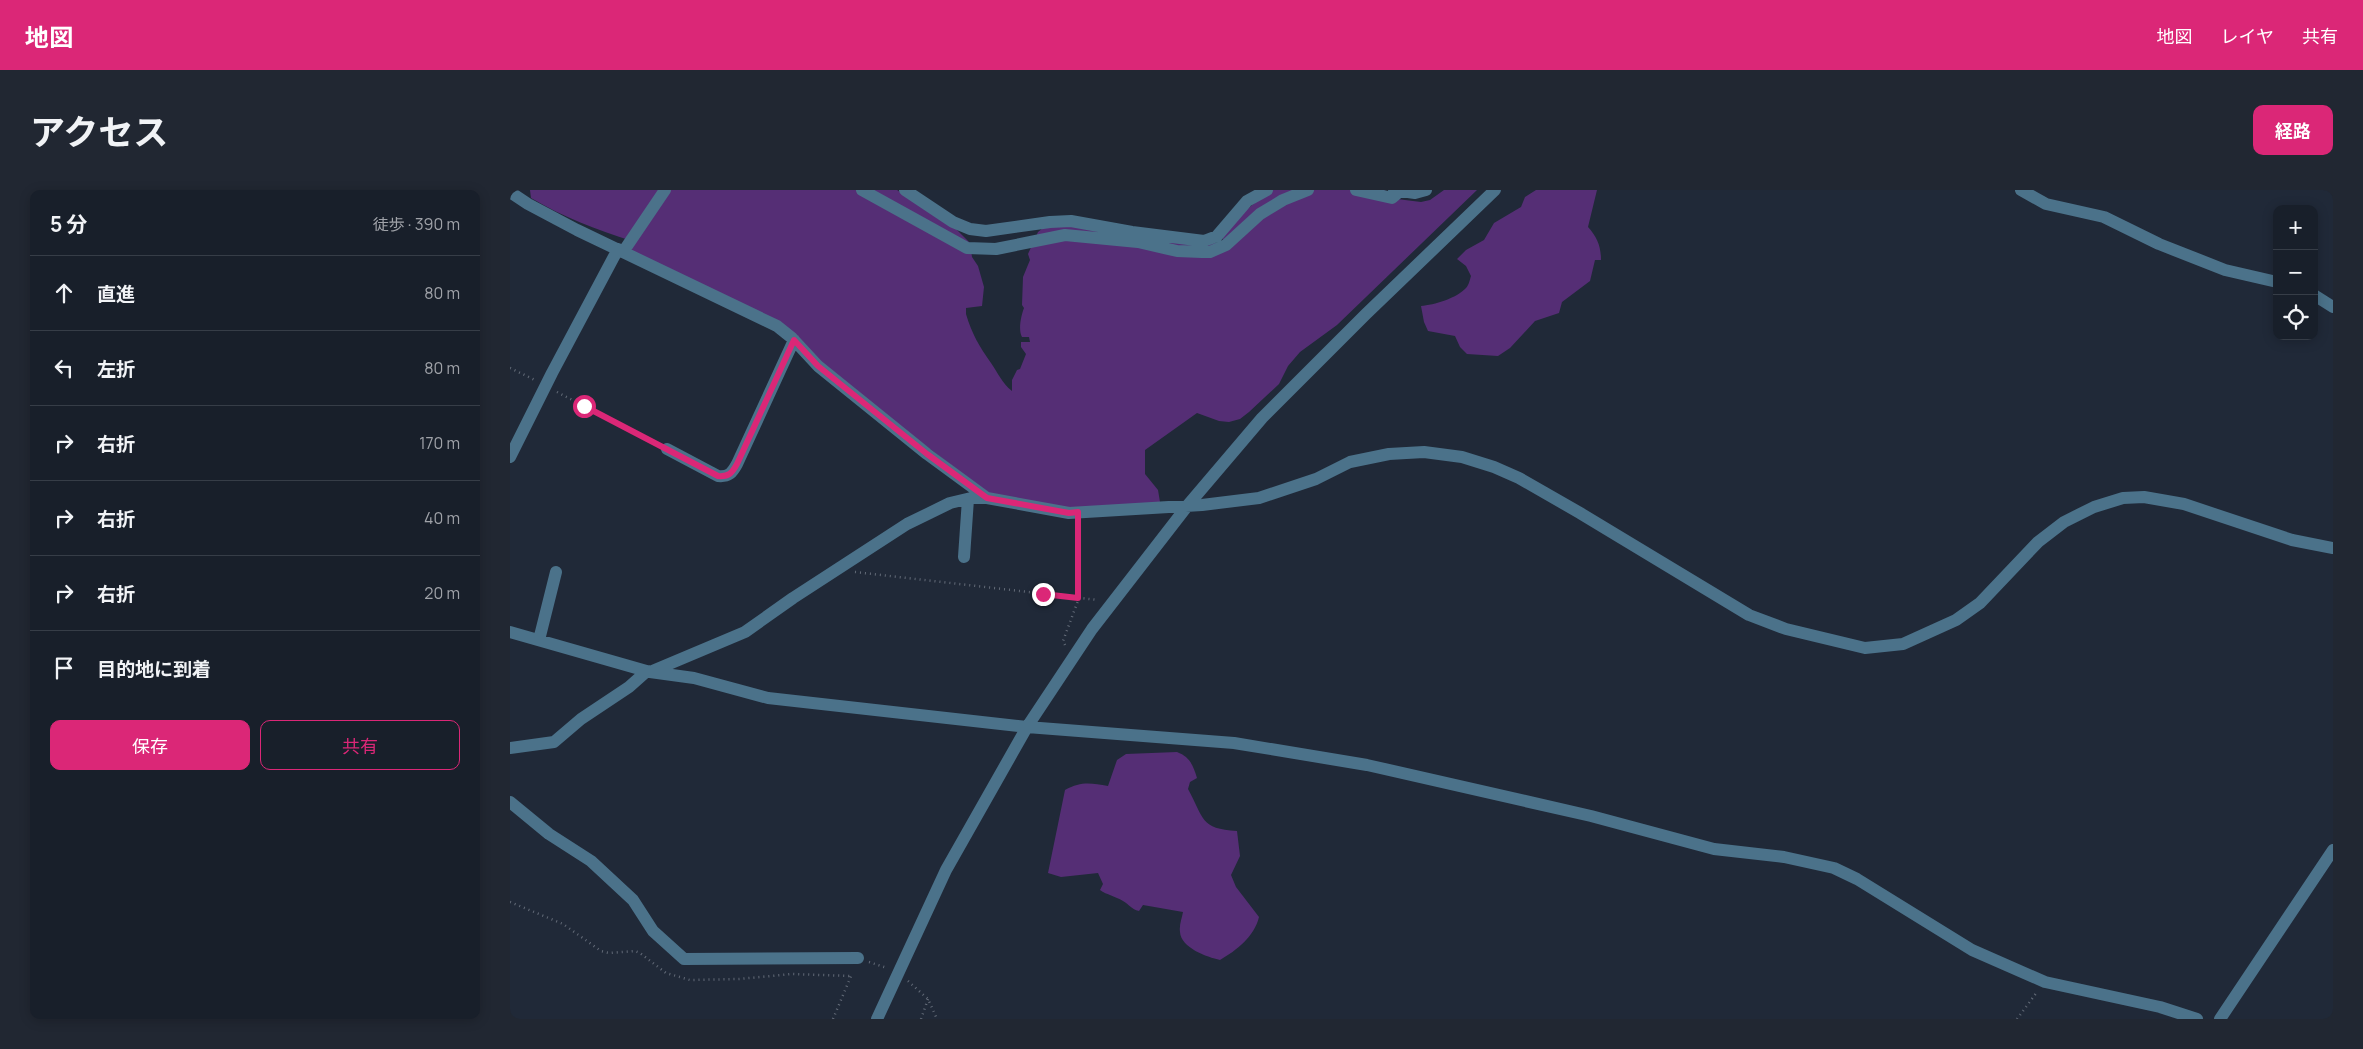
<!DOCTYPE html>
<html lang="ja">
<meta charset="utf-8">
<style>
:root{--surface:#181f2a;--page:#212732;--text:#f1f3f6;--muted:#9fa2a8;--line:#363d47;--accent:#db2777}
body{margin:0;font-family:Manrope,"Noto Sans JP",sans-serif;background:var(--page);color:var(--text)}
.controls{position:absolute;right:15px;top:15px;display:grid;overflow:hidden;border-radius:10px;box-shadow:0 2px 12px #0003}
.controls button{width:45px;height:45px;display:grid;place-items:center;padding:0;border:0;border-bottom:1px solid var(--line);background:var(--surface);color:var(--text);font:25px sans-serif}
.stop{position:absolute;width:15px;height:15px;margin:-11px;border:4px solid #db2777;border-radius:50%;background:#fff}
.stop.end{background:#db2777;border-color:#fff;box-shadow:0 1px 5px #0008}
.list{margin:0;padding:0;list-style:none}
h2{display:flex;justify-content:space-between;align-items:center;height:65px;margin:0;padding:0 20px;font-size:21px}
h2 small{font-size:16px;font-weight:400;color:var(--muted)}
.list li{display:grid;grid-template-columns:32px 1fr auto;gap:15px;align-items:center;box-sizing:border-box;height:75px;padding:0 20px;border-top:1px solid var(--line)}
.list b{display:block;font-size:19px;white-space:nowrap}
.list em{font-size:16px;font-style:normal;color:var(--muted)}
.actions{display:flex;gap:10px;padding:15px 20px}
.actions a{flex:1;padding:11px 0;border:1px solid var(--accent);border-radius:10px;text-align:center;font-size:18px;color:var(--accent)}
.actions .main{background:var(--accent);color:#fff}
.icon{flex:none;width:28px;height:28px;fill:none;stroke:currentColor;stroke-width:2;stroke-linecap:round;stroke-linejoin:round}
.map{position:relative;flex:none;width:1823px;height:829px;overflow:hidden;border-radius:10px}
header{display:flex;align-items:center;gap:30px;box-sizing:border-box;height:70px;padding:0 25px;background:var(--accent);color:#fff}
header strong{font-size:24px}
nav{display:flex;gap:28px;margin-inline-start:auto;font-size:18px}
.intro{display:flex;align-items:center;justify-content:space-between;box-sizing:border-box;height:120px;padding:0 30px}
h1{margin:0;font-size:35px}
.button{padding:12px 22px;border-radius:10px;background:var(--accent);color:#fff;font-size:18px;font-weight:700}
main{display:flex;gap:30px;padding:0 30px}
aside{flex:1;background:var(--surface);border-radius:10px;box-shadow:0 2px 12px #0003}
.map>svg:first-child{display:block}
.green{fill:#552e75}
.lines{fill:none;stroke-linecap:round;stroke-linejoin:round}
.path{stroke:#636b78;stroke-width:2.5;stroke-dasharray:1 4;stroke-linecap:butt}
.minor{stroke:#4b728a;stroke-width:12}
.route{stroke:#db2777;stroke-width:6}
</style>
<header>
<strong>地図</strong>
<nav><a>地図</a><a>レイヤ</a><a>共有</a></nav>
</header>
<div class="intro"><h1>アクセス</h1><a class="button">経路</a></div>
<main>
<aside>
<h2>5 分<small>徒歩 · 390 m</small></h2>
<ul class="list">
<li><svg class="icon" aria-label="ahead" viewBox="0 0 24 24"><path d="M12 20V5M6 11l6-6 6 6"/></svg><div><b>直進</b></div><em>80 m</em></li>
<li><svg class="icon" aria-label="left" viewBox="0 0 24 24"><path d="M17 20v-9H6M10 6l-5 5 5 5"/></svg><div><b>左折</b></div><em>80 m</em></li>
<li><svg class="icon" aria-label="right" viewBox="0 0 24 24"><path d="M7 20v-9h11M14 6l5 5-5 5"/></svg><div><b>右折</b></div><em>170 m</em></li>
<li><svg class="icon" aria-label="right" viewBox="0 0 24 24"><path d="M7 20v-9h11M14 6l5 5-5 5"/></svg><div><b>右折</b></div><em>40 m</em></li>
<li><svg class="icon" aria-label="right" viewBox="0 0 24 24"><path d="M7 20v-9h11M14 6l5 5-5 5"/></svg><div><b>右折</b></div><em>20 m</em></li>
<li><svg class="icon" aria-label="arrive" viewBox="0 0 24 24"><path d="M6 21V4h12l-3 4 3 4H6"/></svg><div><b>目的地に到着</b></div></li>
</ul>
<div class="actions"><a class="main">保存</a><a>共有</a></div>
</aside>
<div class="map">
<svg width="1823" height="829" viewBox="0 0 1823 829">
<rect width="100%" height="100%" fill="#202938"/>
<!-- green -->
<path class="green" d="M 20,0 L 387,0 L 444,37 L 460,53 L 462,67 L 468,76 L 474,97 L 472,116 L 456,118 L 456,124 C 462,144 469,156 481,173 C 488,183 492,193 502,201 L 502,190 L 507,180 L 510,179 L 516,164 L 511,157 L 511,152 L 520,152 L 519,147 L 512,147 C 508,140 511,126 514,118 L 512,115 L 513,87 L 520,70 L 518,64 L 528,42 L 543,30 L 712,54 L 714,42 L 721,32 L 761,0 L 874,0 L 887,9 L 911,12 L 920,10 L 934,0 L 967,0 L 827,135 L 790,162 L 778,176 L 769,194 L 739,222 L 730,229 L 719,232 L 709,231 L 687,223 L 635,260 L 635,284 L 648,300 L 650,312 L 572,321 L 479,304 L 318,181 L 286,147 L 121,64 L 122,51 C 87,40 53,27 21,8 Z
M 1026,0 L 1087,0 L 1078,37 C 1087,47 1091,56 1091,70 L 1085,70 L 1080,91 L 1052,112 L 1049,123 L 1025,131 L 1000,158 L 988,166 L 957,164 L 950,157 L 945,146 L 918,141 L 914,132 L 911,116 C 924,115 947,108 956,98 C 959,95 960,89 961,86 L 956,76 L 947,69 L 956,60 L 974,50 L 984,33 L 1011,17 L 1015,7 Z
M 667,562 C 680,567 683,575 687,588 L 680,592 L 678,599 C 694,628 690,639 727,641 L 730,666 L 721,685 L 726,697 L 749,727 C 744,747 727,760 710,770 C 697,767 671,758 670,742 C 669,735 672,728 673,722 L 633,715 L 629,721 C 621,719 620,715 613,711 C 605,706 597,705 590,700 L 593,694 L 588,683 L 551,687 L 538,683 L 555,600 C 571,591 581,593 598,596 L 607,570 L 616,564 Z"/>
<g class="lines">
<!-- path -->
<path class="path" d="M 0,178 L 25,190
M 47,202 L 147,254
M 345,382 L 588,410
M 555,455 L 553,451 L 569,408 L 568,334
M 0,712 L 53,734 L 91,761 L 99,763 L 125,761 L 130,763 L 156,783 L 180,790 L 229,789 L 282,784 L 341,786
M 359,772 L 377,778
M 398,791 L 418,809 L 427,829
M 323,829 L 341,786
M 411,829 L 418,809
M 1507,829 L 1527,802"/>
<!-- minor -->
<path class="minor" d="M 352,0 L 457,58 L 486,59 L 555,45 L 628,52 L 667,61 L 692,62 L 700,62 L 716,55 L 750,24 L 773,10 L 798,0
M 395,0 L 443,32 L 460,39 L 476,41 L 540,32 L 561,31 L 622,42 L 694,51 L 707,46 L 737,11 L 757,0
M 846,0 L 882,8 L 889,2
M 884,0 L 905,3 L 916,0
M 1511,0 L 1536,14 L 1594,27 L 1649,54 L 1715,80 L 1767,92
M 0,2 L 18,14 L 67,40 L 267,136 L 282,148 L 308,176 L 417,264 L 477,308
M 113,62 L 155,0
M 1804,105 L 1823,117
M 157,259 L 208,286 C 219,287 222,283 227,274 L 284,150
M 0,267 L 42,183 L 108,59
M 454,367 L 458,309
M 0,442 L 140,482 L 184,488 L 258,508 L 517,537 L 724,553 L 857,575 L 1081,626 L 1204,659 L 1274,667 L 1324,678 L 1347,689 L 1462,760 L 1535,792 L 1650,817 L 1687,829
M 29,450 L 46,382
M 140,482 L 235,442 L 283,408 L 397,334 L 440,313 L 461,308 L 477,308 L 559,323 L 692,315 L 749,308 L 806,289 L 840,272 L 879,264 L 914,262 L 952,267 L 984,277 L 1009,288 L 1070,323 L 1239,425 L 1276,439 L 1355,458 L 1393,454 L 1446,430 L 1470,413 L 1528,352 L 1554,332 L 1584,317 L 1613,308 L 1634,307 L 1674,314 L 1782,350 L 1823,358
M 0,558 L 44,552 L 71,529 L 119,497 L 137,481
M 0,612 L 39,644 L 81,671 L 123,710 L 143,741 L 174,769 L 348,768
M 367,829 L 436,680 L 517,537 L 582,439 L 678,315 L 752,228 L 856,124 L 985,0
M 1710,829 L 1823,660"/>
</g>
<g class="lines">
<!-- route -->
<path class="route" d="M 74,216 L 208,286 C 219,287 222,283 227,274 L 284,150 L 308,176 L 417,264 L 477,308 L 559,323 L 568,322 L 568,408 L 533,404"/>
</g>
</svg>
<div class="controls">
<button>+</button>
<button>−</button>
<button><svg class="icon" aria-label="locate" viewBox="0 0 24 24"><circle cx="12" cy="12" r="6"/><path d="M12 2v4M12 18v4M2 12h4M18 12h4"/></svg></button>
</div>
<div class="stop" style="left:74px;top:216px"></div>
<div class="stop end" style="left:533px;top:404px"></div>
</div>
</main>
